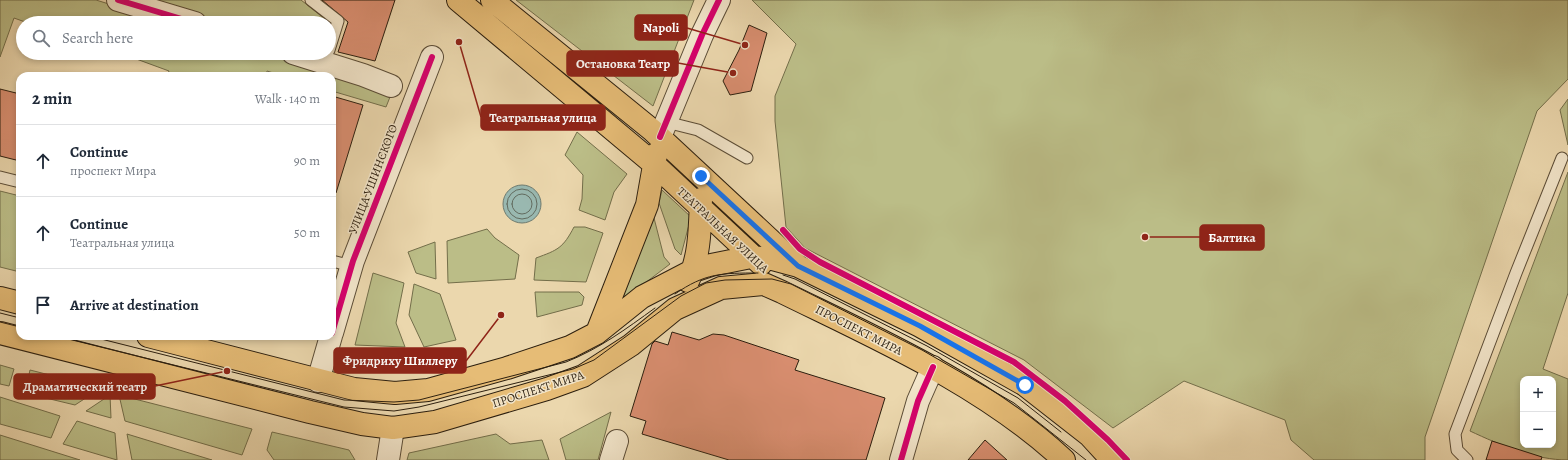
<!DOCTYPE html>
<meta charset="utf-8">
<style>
:root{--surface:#fff;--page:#f2f2f3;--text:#1f2937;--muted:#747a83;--line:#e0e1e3}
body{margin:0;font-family:Alegreya,serif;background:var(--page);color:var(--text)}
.controls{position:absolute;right:12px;bottom:12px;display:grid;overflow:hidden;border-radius:8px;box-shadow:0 2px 6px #0003}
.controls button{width:36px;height:36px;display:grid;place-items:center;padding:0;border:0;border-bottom:1px solid var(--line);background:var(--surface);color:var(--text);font:20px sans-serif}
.stop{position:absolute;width:12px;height:12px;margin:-9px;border:3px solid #1a73e8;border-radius:50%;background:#fff}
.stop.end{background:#1a73e8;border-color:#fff;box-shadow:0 1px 4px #0008}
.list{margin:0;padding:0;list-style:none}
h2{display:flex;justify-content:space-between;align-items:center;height:52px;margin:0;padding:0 16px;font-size:17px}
h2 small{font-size:13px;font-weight:400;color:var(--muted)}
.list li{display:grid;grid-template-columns:26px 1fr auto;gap:12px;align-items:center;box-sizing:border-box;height:72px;padding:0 16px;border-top:1px solid var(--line)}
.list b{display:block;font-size:15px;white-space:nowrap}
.list p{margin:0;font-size:13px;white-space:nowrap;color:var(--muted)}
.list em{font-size:13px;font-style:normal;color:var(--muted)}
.icon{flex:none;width:22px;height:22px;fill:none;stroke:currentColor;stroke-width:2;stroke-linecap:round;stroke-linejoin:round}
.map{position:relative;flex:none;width:1568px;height:460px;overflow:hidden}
.search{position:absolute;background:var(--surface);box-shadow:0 2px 6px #0003;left:16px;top:16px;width:320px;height:44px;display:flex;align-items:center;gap:10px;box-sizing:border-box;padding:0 14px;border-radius:22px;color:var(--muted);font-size:15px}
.panel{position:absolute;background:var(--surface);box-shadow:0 2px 6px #0003;left:16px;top:72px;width:320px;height:268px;border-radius:12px}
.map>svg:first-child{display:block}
.green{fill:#bbbd87;stroke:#736e4a;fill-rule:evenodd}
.water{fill:#99b8b0;stroke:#6d7a6f}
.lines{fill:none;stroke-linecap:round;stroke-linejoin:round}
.shore{stroke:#626b5f;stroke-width:1}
.building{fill:#d98e70;stroke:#2b1e0e}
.service-casing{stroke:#5b4c36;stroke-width:13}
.minor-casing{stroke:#5b4c36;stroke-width:24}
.tertiary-casing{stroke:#5b4c36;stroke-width:24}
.primary-casing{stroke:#2b1e0e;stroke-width:24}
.service{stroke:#f2e5ca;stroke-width:11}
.minor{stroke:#f2e5ca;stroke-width:22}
.tertiary{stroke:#f2e5ca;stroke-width:22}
.primary{stroke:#e6bc76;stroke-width:22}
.tram{stroke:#2b1e0e;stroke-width:1}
.cycleway-casing{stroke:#f2e5ca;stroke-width:8}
.cycleway{stroke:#d6006c;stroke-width:6}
.route{stroke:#1a73e8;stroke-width:5}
.labels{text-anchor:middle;stroke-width:3;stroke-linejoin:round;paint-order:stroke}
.street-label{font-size:12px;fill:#2b1e0e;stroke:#f2e5ca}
.leader{fill:none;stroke:#8f2418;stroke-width:1.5}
.callout-dot{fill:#8f2418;stroke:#f2e5ca;stroke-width:1.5}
.callout{fill:#8f2418;stroke:#8f2418;stroke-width:1.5}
.callout-label{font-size:13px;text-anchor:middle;font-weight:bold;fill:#fff}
</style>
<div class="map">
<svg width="1568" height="460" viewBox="0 0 1568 460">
<rect width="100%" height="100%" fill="#ebd7ad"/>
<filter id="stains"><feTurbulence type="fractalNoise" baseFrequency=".005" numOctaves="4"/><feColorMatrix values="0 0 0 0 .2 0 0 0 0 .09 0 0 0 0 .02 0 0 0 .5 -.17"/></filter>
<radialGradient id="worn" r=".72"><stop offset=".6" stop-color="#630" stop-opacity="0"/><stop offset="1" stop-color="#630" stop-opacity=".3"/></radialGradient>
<!-- green -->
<path class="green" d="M 0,0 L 96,0 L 170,23 L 28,23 L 14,18 L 0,57 Z
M 138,0 L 301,0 L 330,23 L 329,27 L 329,23 L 217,23 Z
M 516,0 L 694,0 L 653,106 Z
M 752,0 L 1568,0 L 1568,79 L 1537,111 L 1425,437 L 1425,460 L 1314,460 L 1291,440 L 1285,420 L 1184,381 L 1113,428 L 1024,360 L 805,248 L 786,227 L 775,121 L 775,96 L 796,44 Z
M 120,53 L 268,53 L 319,69 L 390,97 L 386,107 L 332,91 L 332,76 L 283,76 L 267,71 L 266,76 L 167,76 L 169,71 Z
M 1568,99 L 1568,145 L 1560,110 Z
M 577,132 L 627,174 L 614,192 L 605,220 L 579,210 L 582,199 L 583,175 L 565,155 Z
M 1568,172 L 1568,293 L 1543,369 L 1568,379 L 1568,460 C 1535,460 1500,445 1470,431 ZM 1523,379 L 1553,379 L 1553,445 L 1523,445 Z
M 662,190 L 691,217 L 681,255 L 675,249 L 659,203 Z
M 0,191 L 20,196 L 20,272 L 0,267 Z
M 654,218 L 664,257 L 670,264 L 620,302 Z
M 574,227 L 585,227 L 603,233 L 586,282 L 534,280 L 536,258 C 558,250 563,248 574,227 Z
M 487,229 L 495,238 L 519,255 L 515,279 L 448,283 L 447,241 Z
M 435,242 L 436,279 L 416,273 L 408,252 Z
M 373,273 L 404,283 L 396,323 L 405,347 L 355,345 Z
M 414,284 L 440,294 L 456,340 L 424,347 L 409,315 Z
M 535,292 L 579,292 L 584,297 L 582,305 L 537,317 Z
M 0,365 L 14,369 L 9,386 L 0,384 Z
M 30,370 L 101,388 L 75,405 L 25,393 Z
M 110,395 L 111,418 L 86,411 Z
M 119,395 L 252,429 L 242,455 L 125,421 Z
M 0,397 L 60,416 L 51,438 L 0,424 Z
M 611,412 L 598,460 L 566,460 L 560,439 Z
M 77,421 L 115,433 L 117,460 L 63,444 Z
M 272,432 L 349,450 L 355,460 L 274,460 L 267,450 Z
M 127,434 L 212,460 L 132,460 Z
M 496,434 L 510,444 L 542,440 L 549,460 L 407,460 L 409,453 Z
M 0,435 L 80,460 L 0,460 Z"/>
<!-- water -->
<path class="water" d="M503 204a19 19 0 1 1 38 0a19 19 0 1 1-38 0Z"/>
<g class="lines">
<!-- shore -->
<path class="shore" d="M507 204a15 15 0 1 1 30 0a15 15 0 1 1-30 0Z
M512 204a10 10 0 1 1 20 0a10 10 0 1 1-20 0Z"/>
</g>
<!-- building -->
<path class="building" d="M 322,0 L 395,0 L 375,61 L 338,52 L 348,22 Z
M 749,25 L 767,33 L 751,91 L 730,95 L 723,81 L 739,50 Z
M 0,89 L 20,94 L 20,161 L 0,156 Z
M 332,96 L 363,105 L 336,193 L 332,193 Z
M 672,332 L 699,340 L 713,334 L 724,335 L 799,360 L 795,370 L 885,398 L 866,460 L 729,460 L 642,434 L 646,421 L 630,416 L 652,344 L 655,341 L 668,345 Z
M 985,440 L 1007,460 L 968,460 Z
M 1492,441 L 1542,457 L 1541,460 L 1486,460 Z"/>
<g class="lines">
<!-- service casing -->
<g class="service-casing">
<path id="service" d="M 311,0 L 338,21 L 329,50
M 666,122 L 698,130 L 747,158
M 0,177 L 20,182
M 332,261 L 352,266
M 1467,460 L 1457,450 L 1455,434 L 1516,273 L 1562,158"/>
</g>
<!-- minor casing -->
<g class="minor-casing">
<path id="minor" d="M 118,0 L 195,23
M 293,53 L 363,75 L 391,86
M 660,137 L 702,35 L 719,0
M 332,333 L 353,261 L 432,57
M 318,381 L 331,336
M 611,460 L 617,441
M 901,460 L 918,401 L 933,367"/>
</g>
<!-- tertiary casing -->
<g class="tertiary-casing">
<path id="tertiary" d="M 388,460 L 393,428"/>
</g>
<!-- primary casing -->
<g class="primary-casing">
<path id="primary" d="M 458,0 L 654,164 L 761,264
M 492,0 L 652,130 L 796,264
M 688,281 C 700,257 700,226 701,199
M 0,298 L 20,303
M 598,330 L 647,205 L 656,154
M 0,333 L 310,412 L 362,424 L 393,428 L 435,422 L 547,389 L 583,376 L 631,345 L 675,309 L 721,288 L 764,284 L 782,292 C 880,340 983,385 1064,460
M 148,336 L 354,389 L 395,393 L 428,390 L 507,368 L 570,347 L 597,333 L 642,297 L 690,272 L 711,265 L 751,257 L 772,259 L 798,266 L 920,326 L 1025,385 L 1089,435 L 1112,460"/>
</g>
<!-- service -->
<use href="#service" class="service"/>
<!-- minor -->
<use href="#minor" class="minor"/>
<!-- tertiary -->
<use href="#tertiary" class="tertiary"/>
<!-- primary -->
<use href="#primary" class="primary"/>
<!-- tram -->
<path class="tram" d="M 783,275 L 795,279 L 927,346 L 1018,398 L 1061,432
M 675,294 C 705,273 722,273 758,273
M 0,313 L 20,318
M 0,322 L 20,327
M 56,336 L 344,407 L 394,411 L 419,407 L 573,369 L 594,360 L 681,296 L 706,283 L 725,280 L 772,279 L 791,284 L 922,350 L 1014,403 L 1086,460
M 89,336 L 344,400 L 394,402 L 419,400 L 566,362 C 599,349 626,329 655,308"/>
<!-- cycleway casing -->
<g class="cycleway-casing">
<path id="cycleway" d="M 118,0 L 195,23
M 660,137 L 702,35 L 719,0
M 783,230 L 800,249 L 820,262 L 1014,362 L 1065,401 L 1108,440 L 1127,460
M 332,333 L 353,261 L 432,57
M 901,460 L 918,401 L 933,367"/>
</g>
<!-- cycleway -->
<use href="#cycleway" class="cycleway"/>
</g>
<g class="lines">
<!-- route -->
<path class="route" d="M 701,176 L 798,266 L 920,326 L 1025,385"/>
</g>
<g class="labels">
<!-- street labels -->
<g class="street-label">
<text transform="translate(373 179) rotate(-69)" y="4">УЛИЦА УШИНСКОГО</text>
<text transform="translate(723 230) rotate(43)" y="4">ТЕАТРАЛЬНАЯ УЛИЦА</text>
<text transform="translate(859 330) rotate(27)" y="4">ПРОСПЕКТ МИРА</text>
<text transform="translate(538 389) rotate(-18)" y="4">ПРОСПЕКТ МИРА</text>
</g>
</g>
<!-- callouts -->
<path class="leader" d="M745 45L687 28M733 73L678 63M459 42L481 117M1145 237L1200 237M501 315L466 361M227 371L155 386"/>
<g class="callout-dot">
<circle cx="745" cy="45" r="4"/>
<circle cx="733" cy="73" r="4"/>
<circle cx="459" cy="42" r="4"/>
<circle cx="1145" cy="237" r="4"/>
<circle cx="501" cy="315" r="4"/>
<circle cx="227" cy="371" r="4"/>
</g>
<g class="callout">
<rect x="635" y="15" width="52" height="25" rx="4"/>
<rect x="567" y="51" width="111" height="25" rx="4"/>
<rect x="481" y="105" width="124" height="25" rx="4"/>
<rect x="1200" y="225" width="64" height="25" rx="4"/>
<rect x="334" y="348" width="132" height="25" rx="4"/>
<rect x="14" y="374" width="141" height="25" rx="4"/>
</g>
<g class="callout-label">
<text x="661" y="32">Napoli</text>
<text x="623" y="68">Остановка Театр</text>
<text x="543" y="122">Театральная улица</text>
<text x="1232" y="242">Балтика</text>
<text x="400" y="365">Фридриху Шиллеру</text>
<text x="85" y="391">Драматический театр</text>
</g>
<rect width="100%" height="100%" filter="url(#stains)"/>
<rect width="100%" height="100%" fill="url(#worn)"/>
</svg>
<div class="controls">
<button>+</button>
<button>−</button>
</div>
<div class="stop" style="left:1025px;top:385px"></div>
<div class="stop end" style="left:701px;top:176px"></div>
<div class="search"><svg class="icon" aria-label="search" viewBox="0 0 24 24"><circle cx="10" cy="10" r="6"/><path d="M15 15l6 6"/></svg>Search here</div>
<section class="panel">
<h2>2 min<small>Walk · 140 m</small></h2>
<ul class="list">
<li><svg class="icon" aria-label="ahead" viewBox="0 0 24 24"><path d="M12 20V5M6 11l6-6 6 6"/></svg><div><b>Continue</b><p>проспект Мира</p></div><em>90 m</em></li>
<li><svg class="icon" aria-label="ahead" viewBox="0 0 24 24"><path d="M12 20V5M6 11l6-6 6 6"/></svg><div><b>Continue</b><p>Театральная улица</p></div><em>50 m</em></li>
<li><svg class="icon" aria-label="arrive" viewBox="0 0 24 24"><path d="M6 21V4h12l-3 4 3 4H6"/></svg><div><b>Arrive at destination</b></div></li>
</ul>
</section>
</div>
